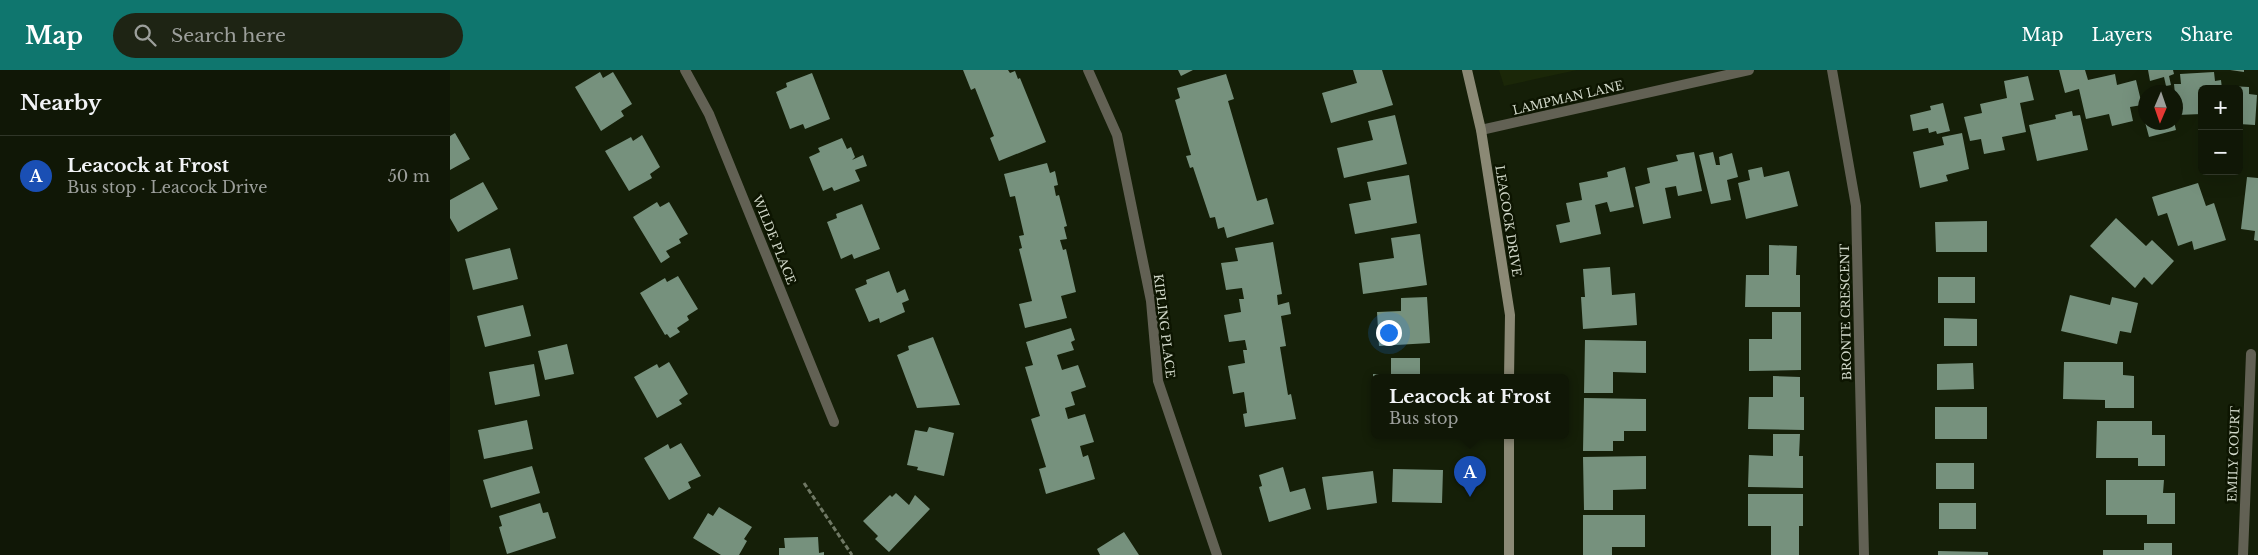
<!DOCTYPE html>
<meta charset="utf-8">
<style>
:root{--surface:#101706;--page:#1e2414;--text:#f1f3f6;--muted:#9c9f9b;--line:#303628;--accent:#0f766e}
body{margin:0;font-family:"Libre Baskerville",serif;background:var(--page);color:var(--text)}
.controls{position:absolute;right:15px;top:15px;display:grid;overflow:hidden;border-radius:8px;box-shadow:0 5px 20px #0002}
.controls button{width:45px;height:45px;display:grid;place-items:center;padding:0;border:0;border-bottom:1px solid var(--line);background:var(--surface);color:var(--text);font:25px sans-serif}
.compass{position:absolute;left:1688px;top:15px;width:45px;height:45px;border-radius:50%;background:var(--surface);box-shadow:0 5px 20px #0002;rotate:182deg}
.you{position:absolute;left:938px;top:262px;width:18px;height:18px;margin:-12px;border:4px solid #fff;border-radius:50%;background:#1a73e8;box-shadow:0 0 0 8px #1a73e833}
.badge{display:grid;place-items:center;width:32px;height:32px;border-radius:50%;background:var(--accent);color:#fff;font-size:16px;font-weight:700}
.pin{position:absolute;translate:-50% -41px;filter:drop-shadow(0 1px 2px #0008)}
.pin::after{content:'';position:absolute;top:26px;width:18px;height:15px;background:inherit;clip-path:polygon(0 0,100% 0,50% 100%)}
.popup{position:absolute;left:921px;top:304px;width:198px;height:65px;box-sizing:border-box;display:grid;place-content:center;border-radius:8px;background:var(--surface);filter:drop-shadow(0 1px 4px #0005);font-size:16px;white-space:nowrap;color:var(--muted)}
.popup b{font-size:19px;color:var(--text)}
.popup::after{content:'';position:absolute;left:50%;top:100%;margin-left:-10px;border:10px solid transparent;border-top-color:var(--surface)}
.list{margin:0;padding:0;list-style:none}
h2{display:flex;justify-content:space-between;align-items:center;height:65px;margin:0;padding:0 20px;font-size:21px}
h2 small{font-size:16px;font-weight:400;color:var(--muted)}
.list li{display:grid;grid-template-columns:32px 1fr auto;gap:15px;align-items:center;box-sizing:border-box;height:80px;padding:0 20px;border-top:1px solid var(--line)}
.list b{display:block;font-size:19px;white-space:nowrap}
.list p{margin:0;font-size:16px;white-space:nowrap;color:var(--muted)}
.list em{font-size:16px;font-style:normal;color:var(--muted)}
.icon{flex:none;width:28px;height:28px;fill:none;stroke:currentColor;stroke-width:2;stroke-linecap:round;stroke-linejoin:round}
.map{position:relative;flex:none;width:1808px;height:485px;overflow:hidden}
header{display:flex;align-items:center;gap:30px;box-sizing:border-box;height:70px;padding:0 25px;background:var(--accent);color:#fff}
header strong{font-size:24px}
nav{display:flex;gap:28px;margin-inline-start:auto;font-size:18px}
.search{width:350px;height:45px;background:var(--page);display:flex;align-items:center;gap:12px;box-sizing:border-box;padding:0 18px;border-radius:28px;color:var(--muted);font-size:19px}
main{display:flex}
aside{flex:1;background:var(--surface)}
.map>svg:first-child{display:block}
.built{fill:#1b2708}
.building{fill:#76917d}
.lines{fill:none;stroke-linecap:round;stroke-linejoin:round}
.path{stroke:#6f7864;stroke-width:3;stroke-dasharray:5 2.5;stroke-linecap:butt}
.street{stroke:#626154;stroke-width:10}
.secondary{stroke:#8b8975;stroke-width:10}
.labels{text-anchor:middle;stroke-width:5;stroke-linejoin:round;paint-order:stroke}
.street-label{font-size:12px;fill:#d1d8c9;stroke:#0d1501}
</style>
<header>
<strong>Map</strong>
<div class="search"><svg class="icon" aria-label="search" viewBox="0 0 24 24"><circle cx="10" cy="10" r="6"/><path d="M15 15l6 6"/></svg>Search here</div>
<nav><a>Map</a><a>Layers</a><a>Share</a></nav>
</header>
<main>
<aside>
<h2>Nearby<small></small></h2>
<ul class="list">
<li><span class="badge" style="background:#1a4fb4">A</span><div><b>Leacock at Frost</b><p>Bus stop · Leacock Drive</p></div><em>50 m</em></li>
</ul>
</aside>
<div class="map">
<svg width="1808" height="485" viewBox="0 0 1808 485">
<rect width="100%" height="100%" fill="#151f08"/>
<!-- built -->
<path class="built" d="M 1049,0 L 1127,0 L 1054,16 Z"/>
<!-- building -->
<path class="building" d="M 513,0 L 558,0 L 560,3 L 565,1 L 568,9 L 570,8 L 596,72 L 549,91 L 540,68 L 544,66 L 525,18 L 521,20 Z
M 728,0 L 743,0 L 731,6 Z
M 903,0 L 932,0 L 943,35 L 881,53 L 872,23 L 907,13 Z
M 1609,0 L 1635,0 L 1638,10 L 1665,4 L 1667,15 L 1686,10 L 1692,35 L 1680,37 L 1683,51 L 1662,56 L 1659,44 L 1636,49 L 1629,19 L 1615,23 Z
M 1698,0 L 1723,0 L 1724,4 L 1719,6 L 1721,15 L 1716,16 L 1714,7 L 1700,11 Z
M 1780,0 L 1794,0 L 1794,2 Z
M 150,2 L 153,8 L 163,2 L 182,34 L 171,41 L 174,46 L 151,61 L 125,17 Z
M 1764,2 L 1765,11 L 1771,10 L 1772,19 L 1752,19 L 1752,44 L 1727,45 L 1724,14 L 1731,14 L 1730,4 Z
M 362,3 L 380,49 L 355,59 L 353,54 L 340,59 L 326,22 L 337,17 L 336,13 Z
M 776,4 L 784,29 L 778,31 L 807,131 L 817,128 L 824,154 L 777,168 L 774,157 L 768,159 L 765,147 L 760,148 L 743,97 L 740,98 L 736,86 L 741,85 L 725,30 L 730,28 L 727,18 Z
M 1578,6 L 1584,30 L 1570,33 L 1576,62 L 1552,67 L 1555,80 L 1534,84 L 1531,69 L 1520,71 L 1514,47 L 1532,43 L 1530,34 L 1557,28 L 1554,11 Z
M 1779,16 L 1799,17 L 1799,24 L 1807,25 L 1805,55 L 1789,54 L 1789,19 L 1779,19 Z
M 1493,33 L 1500,61 L 1487,64 L 1486,61 L 1479,63 L 1478,58 L 1463,61 L 1460,45 L 1481,40 L 1480,36 Z
M 1696,36 L 1696,49 L 1695,49 L 1692,37 Z
M 1622,41 L 1623,46 L 1630,45 L 1638,80 L 1587,91 L 1579,55 L 1606,49 L 1605,45 Z
M 945,45 L 957,94 L 894,108 L 887,78 L 923,70 L 918,51 Z
M 1695,52 L 1724,52 L 1726,60 L 1699,67 Z
M 5,63 L 20,89 L 0,100 L 0,66 Z
M 1512,63 L 1519,99 L 1496,105 L 1498,111 L 1470,118 L 1463,82 L 1494,75 L 1492,67 Z
M 192,65 L 210,97 L 200,104 L 202,108 L 179,121 L 155,81 L 181,67 L 183,71 Z
M 392,68 L 397,79 L 401,77 L 405,87 L 402,90 L 413,85 L 417,96 L 405,100 L 410,111 L 384,121 L 382,117 L 373,121 L 359,87 L 370,82 L 368,78 Z
M 1244,82 L 1252,121 L 1228,126 L 1226,116 L 1215,118 L 1221,148 L 1193,154 L 1185,117 L 1200,113 L 1197,98 L 1228,91 L 1226,85 Z
M 1263,82 L 1266,95 L 1270,95 L 1269,87 L 1282,83 L 1288,107 L 1277,110 L 1281,130 L 1261,134 L 1249,85 Z
M 597,93 L 600,103 L 605,101 L 608,115 L 604,116 L 606,126 L 609,125 L 617,156 L 614,157 L 617,169 L 610,170 L 613,180 L 616,179 L 626,222 L 611,226 L 617,248 L 575,258 L 569,234 L 582,231 L 569,179 L 572,178 L 569,166 L 574,165 L 565,126 L 560,127 L 554,104 Z
M 1175,97 L 1184,137 L 1160,142 L 1157,132 L 1145,135 L 1151,164 L 1110,173 L 1106,155 L 1120,152 L 1116,133 L 1132,130 L 1129,113 L 1158,107 L 1157,102 Z
M 1312,97 L 1314,107 L 1339,101 L 1348,136 L 1296,149 L 1288,113 L 1300,110 L 1298,100 Z
M 959,105 L 967,153 L 905,164 L 899,134 L 921,130 L 917,112 Z
M 1797,107 L 1808,108 L 1808,171 L 1804,170 L 1805,161 L 1791,159 Z
M 33,112 L 48,139 L 8,162 L 0,148 L 0,130 Z
M 1748,113 L 1756,136 L 1764,133 L 1776,170 L 1744,180 L 1742,171 L 1728,176 L 1717,143 L 1708,146 L 1702,127 Z
M 207,132 L 210,137 L 219,132 L 238,164 L 229,169 L 231,173 L 216,181 L 220,187 L 211,193 L 183,147 Z
M 412,134 L 430,179 L 404,189 L 402,184 L 391,189 L 377,152 L 387,148 L 386,144 Z
M 1666,148 L 1696,176 L 1702,170 L 1724,191 L 1702,215 L 1694,207 L 1685,218 L 1640,176 Z
M 1537,151 L 1537,182 L 1486,182 L 1485,152 Z
M 970,164 L 977,215 L 913,224 L 909,193 L 944,188 L 941,168 Z
M 823,172 L 832,224 L 827,225 L 828,235 L 839,232 L 841,244 L 831,246 L 836,276 L 830,277 L 838,325 L 841,324 L 846,349 L 795,357 L 793,344 L 797,343 L 794,322 L 783,324 L 778,296 L 795,293 L 793,280 L 797,280 L 795,270 L 779,272 L 774,245 L 791,242 L 789,229 L 794,229 L 792,218 L 776,220 L 771,193 L 788,191 L 785,178 Z
M 1319,175 L 1347,176 L 1346,205 L 1350,205 L 1350,237 L 1295,237 L 1296,205 L 1319,205 Z
M 60,178 L 68,209 L 23,220 L 15,189 Z
M 1160,197 L 1162,225 L 1185,223 L 1187,255 L 1133,259 L 1131,227 L 1135,227 L 1133,199 Z
M 439,201 L 447,223 L 455,219 L 459,230 L 452,233 L 455,242 L 430,253 L 429,248 L 419,252 L 405,219 L 417,214 L 416,210 Z
M 228,206 L 248,239 L 237,246 L 239,250 L 227,258 L 230,262 L 220,268 L 217,264 L 215,265 L 190,223 L 215,208 L 217,212 Z
M 1488,207 L 1525,207 L 1525,233 L 1488,233 Z
M 1620,225 L 1660,235 L 1662,227 L 1688,233 L 1681,263 L 1670,261 L 1667,274 L 1611,261 Z
M 977,227 L 980,273 L 929,276 L 927,242 L 951,241 L 951,228 Z
M 73,235 L 81,266 L 35,277 L 27,246 Z
M 1322,242 L 1351,242 L 1351,300 L 1299,301 L 1299,269 L 1322,269 Z
M 1494,248 L 1527,249 L 1527,276 L 1494,276 Z
M 621,258 L 625,270 L 621,272 L 624,280 L 607,285 L 612,300 L 628,295 L 636,317 L 621,322 L 625,335 L 615,338 L 618,349 L 635,344 L 644,372 L 630,376 L 633,387 L 638,385 L 645,409 L 596,424 L 589,399 L 596,397 L 581,349 L 590,346 L 575,297 L 583,295 L 576,272 Z
M 483,267 L 510,335 L 467,338 L 447,285 L 459,280 L 458,276 Z
M 1135,270 L 1196,271 L 1196,303 L 1163,302 L 1163,323 L 1134,323 Z
M 117,274 L 124,304 L 95,310 L 88,281 Z
M 941,288 L 970,288 L 970,306 L 983,306 L 983,308 L 923,308 L 923,304 L 941,304 Z
M 219,292 L 238,324 L 229,330 L 232,334 L 207,348 L 184,307 L 207,294 L 209,298 Z
M 1614,292 L 1673,292 L 1673,305 L 1684,306 L 1684,338 L 1655,338 L 1655,330 L 1613,329 Z
M 1523,293 L 1524,319 L 1487,320 L 1487,294 Z
M 84,294 L 90,326 L 45,335 L 39,302 Z
M 1323,306 L 1350,307 L 1350,327 L 1354,327 L 1354,360 L 1298,359 L 1299,327 L 1323,327 Z
M 1134,328 L 1196,329 L 1196,361 L 1174,361 L 1174,371 L 1163,371 L 1163,381 L 1133,381 Z
M 1485,337 L 1537,337 L 1537,369 L 1485,369 Z
M 77,350 L 83,379 L 34,389 L 28,360 Z
M 1647,351 L 1702,351 L 1702,365 L 1715,365 L 1715,396 L 1688,396 L 1688,388 L 1646,388 Z
M 479,357 L 504,363 L 494,406 L 467,400 L 468,397 L 457,395 L 465,360 L 477,362 Z
M 1323,364 L 1350,364 L 1349,386 L 1353,386 L 1353,418 L 1298,417 L 1299,385 L 1323,386 Z
M 231,373 L 251,406 L 238,412 L 241,418 L 219,430 L 194,388 L 218,374 L 220,379 Z
M 1196,386 L 1196,419 L 1163,420 L 1163,440 L 1134,440 L 1133,387 Z
M 1486,393 L 1524,393 L 1524,419 L 1486,419 Z
M 82,396 L 90,423 L 41,438 L 33,410 Z
M 833,397 L 840,422 L 855,418 L 861,439 L 819,452 L 809,417 L 812,416 L 809,405 Z
M 943,399 L 993,400 L 992,433 L 942,432 Z
M 923,401 L 927,433 L 877,440 L 872,407 Z
M 1656,410 L 1714,410 L 1713,423 L 1725,423 L 1725,454 L 1697,454 L 1697,445 L 1656,445 Z
M 446,423 L 459,435 L 465,425 L 480,439 L 439,482 L 425,469 L 428,466 L 413,451 L 440,425 L 442,427 Z
M 1298,424 L 1353,424 L 1353,456 L 1349,456 L 1349,485 L 1321,485 L 1321,456 L 1298,456 Z
M 90,433 L 93,443 L 98,442 L 106,468 L 57,484 L 49,457 L 52,456 L 49,446 Z
M 1489,433 L 1526,433 L 1526,459 L 1489,459 Z
M 269,437 L 302,457 L 294,469 L 297,471 L 289,485 L 271,485 L 243,468 L 258,443 L 263,446 Z
M 1133,445 L 1195,445 L 1195,477 L 1162,477 L 1162,485 L 1133,485 Z
M 674,462 L 689,485 L 650,485 L 647,479 Z
M 368,467 L 369,483 L 374,482 L 374,485 L 329,485 L 329,478 L 335,478 L 334,468 Z
M 1694,473 L 1722,473 L 1722,485 L 1653,485 L 1653,480 L 1694,480 Z
M 1488,481 L 1538,482 L 1538,485 L 1488,485 Z"/>
<g class="lines">
<!-- path -->
<path class="path" d="M 354,413 L 402,485"/>
<!-- street -->
<path class="street" d="M 235,0 L 259,44 L 384,352
M 638,0 L 667,65 L 701,231 L 708,311 L 767,485
M 1382,0 L 1406,136 L 1414,485
M 1031,60 L 1299,0
M 1793,485 L 1801,284"/>
<!-- secondary -->
<path class="secondary" d="M 1017,0 L 1031,60 L 1060,245 L 1059,308
M 1059,485 L 1059,366"/>
</g>
<g class="labels">
<!-- street labels -->
<g class="street-label">
<text transform="translate(1118 28) rotate(-13)" y="4">LAMPMAN LANE</text>
<text transform="translate(1058 151) rotate(81)" y="4">LEACOCK DRIVE</text>
<text transform="translate(324 170) rotate(68)" y="4">WILDE PLACE</text>
<text transform="translate(1396 242) rotate(-91)" y="4">BRONTE CRESCENT</text>
<text transform="translate(714 256) rotate(83)" y="4">KIPLING PLACE</text>
<text transform="translate(1784 384) rotate(-88)" y="4">EMILY COURT</text>
</g>
</g>
</svg>
<div class="controls">
<button>+</button>
<button>−</button>
</div>
<svg class="compass" viewBox="-18 -18 36 36"><path d="M0-13l5 13h-10z" fill="#e53935"/><path d="M0 13l5-13h-10z" fill="#9c9f9b"/></svg>
<div class="you"></div>
<div class="pin badge" style="left:1020px;top:427px;background:#1a4fb4">A</div>
<div class="popup"><b>Leacock at Frost</b>Bus stop</div>
</div>
</main>
